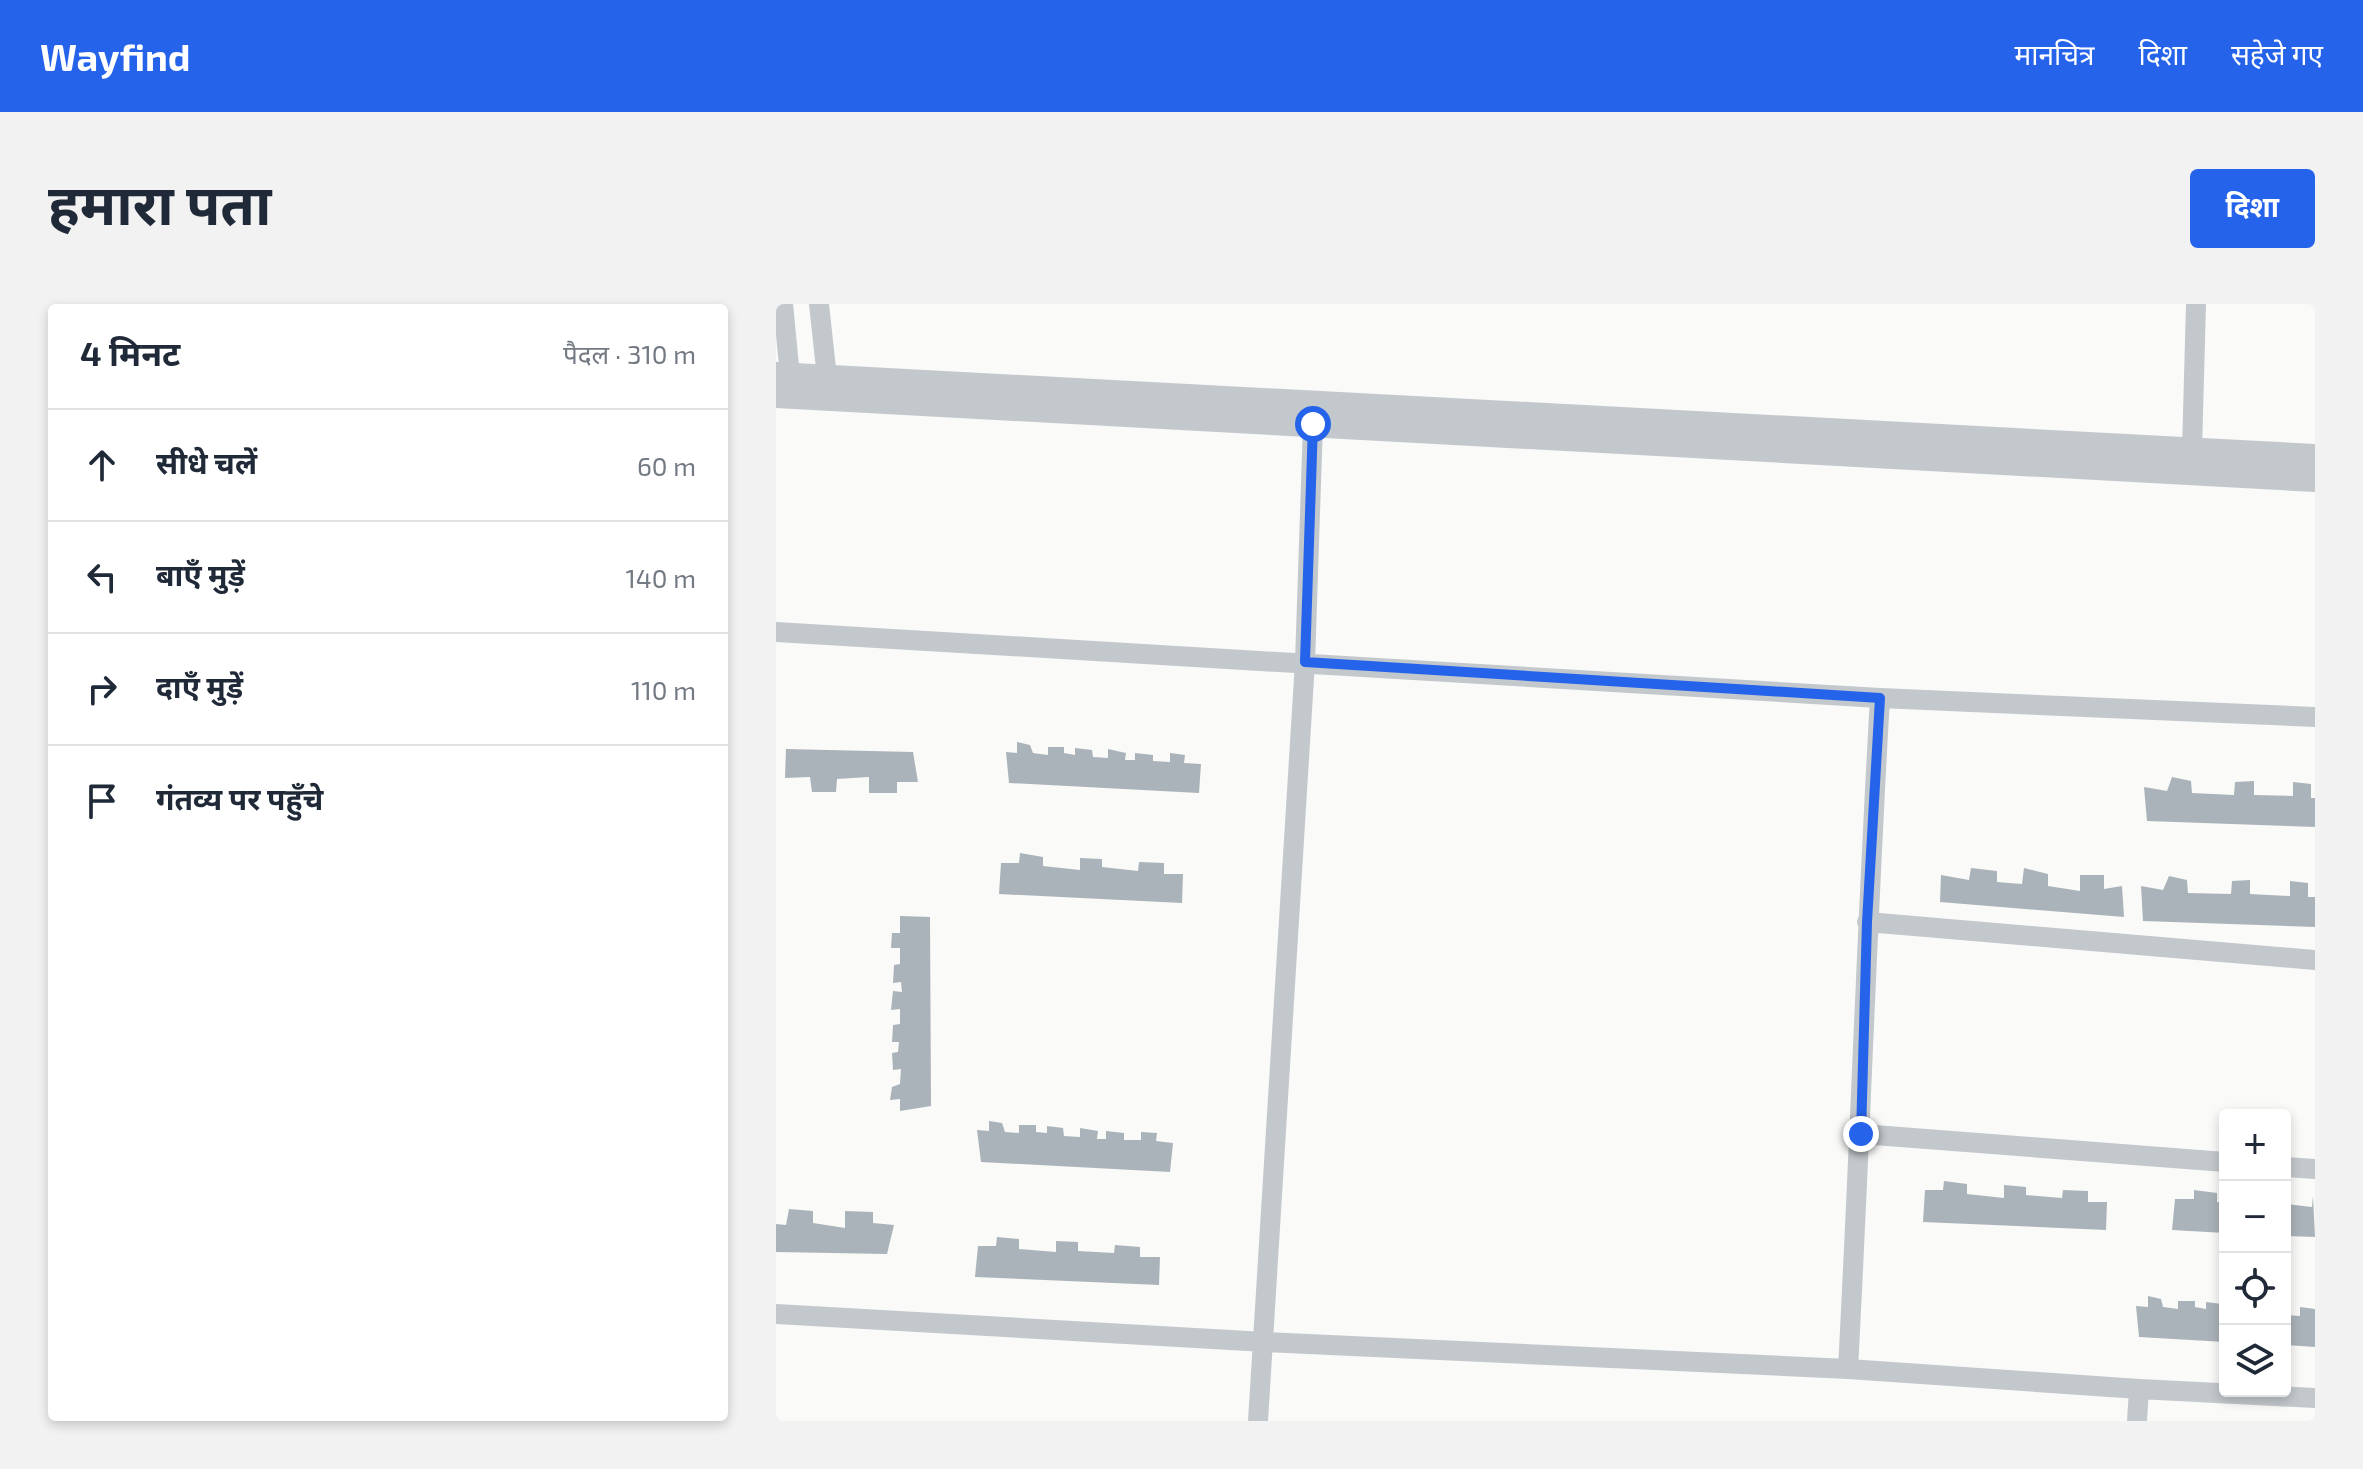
<!DOCTYPE html>
<html lang="hi">
<meta charset="utf-8">
<style>
:root{--surface:#fff;--page:#f2f2f3;--text:#1f2937;--muted:#747a83;--line:#e0e1e3;--accent:#2563eb}
body{margin:0;font-family:"Exo 2","Noto Sans Devanagari",sans-serif;background:var(--page);color:var(--text)}
.controls{position:absolute;right:24px;bottom:24px;display:grid;overflow:hidden;border-radius:8px;box-shadow:0 4px 12px #0003}
.controls button{width:72px;height:72px;display:grid;place-items:center;padding:0;border:0;border-bottom:2px solid var(--line);background:var(--surface);color:var(--text);font:40px sans-serif}
.stop{position:absolute;width:24px;height:24px;margin:-18px;border:6px solid #2563eb;border-radius:50%;background:#fff}
.stop.end{background:#2563eb;border-color:#fff;box-shadow:0 2px 8px #0008}
.list{margin:0;padding:0;list-style:none}
h2{display:flex;justify-content:space-between;align-items:center;height:104px;margin:0;padding:0 32px;font-size:34px}
h2 small{font-size:26px;font-weight:400;color:var(--muted)}
.list li{display:grid;grid-template-columns:52px 1fr auto;gap:24px;align-items:center;box-sizing:border-box;height:112px;padding:0 32px;border-top:2px solid var(--line)}
.list b{display:block;font-size:30px;white-space:nowrap}
.list em{font-size:26px;font-style:normal;color:var(--muted)}
.icon{flex:none;width:44px;height:44px;fill:none;stroke:currentColor;stroke-width:2;stroke-linecap:round;stroke-linejoin:round}
.map{position:relative;flex:none;width:1539px;height:1117px;overflow:hidden;border-radius:8px}
header{display:flex;align-items:center;gap:48px;box-sizing:border-box;height:112px;padding:0 40px;background:var(--accent);color:#fff}
header strong{font-size:38px}
nav{display:flex;gap:44px;margin-inline-start:auto;font-size:28px}
.intro{display:flex;align-items:center;justify-content:space-between;box-sizing:border-box;height:192px;padding:0 48px}
h1{margin:0;font-size:56px}
.button{padding:20px 36px;border-radius:8px;background:var(--accent);color:#fff;font-size:28px;font-weight:700}
main{display:flex;gap:48px;padding:0 48px}
aside{flex:1;background:var(--surface);border-radius:8px;box-shadow:0 4px 12px #0003}
.map>svg:first-child{display:block}
.building{fill:#aab3b9}
.lines{fill:none;stroke-linecap:round;stroke-linejoin:round}
.minor{stroke:#c3c8cc;stroke-width:20}
.tertiary{stroke:#c3c8cc;stroke-width:26}
.route{stroke:#2563eb;stroke-width:10}
</style>
<header>
<strong>Wayfind</strong>
<nav><a>मानचित्र</a><a>दिशा</a><a>सहेजे गए</a></nav>
</header>
<div class="intro"><h1>हमारा पता</h1><a class="button">दिशा</a></div>
<main>
<aside>
<h2>4 मिनट<small>पैदल · 310 m</small></h2>
<ul class="list">
<li><svg class="icon" aria-label="ahead" viewBox="0 0 24 24"><path d="M12 20V5M6 11l6-6 6 6"/></svg><div><b>सीधे चलें</b></div><em>60 m</em></li>
<li><svg class="icon" aria-label="left" viewBox="0 0 24 24"><path d="M17 20v-9H6M10 6l-5 5 5 5"/></svg><div><b>बाएँ मुड़ें</b></div><em>140 m</em></li>
<li><svg class="icon" aria-label="right" viewBox="0 0 24 24"><path d="M7 20v-9h11M14 6l5 5-5 5"/></svg><div><b>दाएँ मुड़ें</b></div><em>110 m</em></li>
<li><svg class="icon" aria-label="arrive" viewBox="0 0 24 24"><path d="M6 21V4h12l-3 4 3 4H6"/></svg><div><b>गंतव्य पर पहुँचे</b></div></li>
</ul>
</aside>
<div class="map">
<svg width="1539" height="1117" viewBox="0 0 1539 1117">
<rect width="100%" height="100%" fill="#fafaf8"/>
<!-- building -->
<path class="building" d="M 241,438 L 254,441 L 257,449 L 272,451 L 272,443 L 288,443 L 288,449 L 299,451 L 299,444 L 316,446 L 317,453 L 332,454 L 332,445 L 350,449 L 349,456 L 359,456 L 359,449 L 377,451 L 377,457 L 394,458 L 394,449 L 409,451 L 408,459 L 425,460 L 423,489 L 233,479 L 230,448 L 241,449 Z
M 10,445 L 137,448 L 142,478 L 121,478 L 121,489 L 93,489 L 93,473 L 61,475 L 60,488 L 36,488 L 34,473 L 9,474 Z
M 1396,473 L 1415,477 L 1416,489 L 1458,491 L 1459,478 L 1478,477 L 1478,491 L 1517,492 L 1517,478 L 1535,480 L 1535,494 L 1539,494 L 1539,523 L 1371,517 L 1368,483 L 1391,487 Z
M 244,549 L 267,553 L 267,562 L 304,566 L 304,554 L 326,555 L 326,563 L 362,567 L 363,558 L 388,559 L 388,570 L 407,570 L 406,599 L 223,590 L 225,559 L 243,559 Z
M 1195,564 L 1221,567 L 1221,578 L 1246,580 L 1248,564 L 1272,570 L 1272,582 L 1304,587 L 1304,571 L 1328,571 L 1328,585 L 1346,582 L 1348,613 L 1164,598 L 1165,571 L 1193,576 Z
M 1393,572 L 1411,576 L 1412,589 L 1455,590 L 1456,577 L 1474,576 L 1474,590 L 1514,592 L 1514,577 L 1532,579 L 1532,593 L 1539,593 L 1539,623 L 1367,617 L 1365,582 L 1387,586 Z
M 124,612 L 154,613 L 155,802 L 124,807 L 124,795 L 114,796 L 116,783 L 124,780 L 125,765 L 117,766 L 116,749 L 122,748 L 123,738 L 116,738 L 117,721 L 124,720 L 124,705 L 115,706 L 117,687 L 126,688 L 125,678 L 117,679 L 118,661 L 124,660 L 124,644 L 115,644 L 116,629 L 124,629 Z
M 213,817 L 226,819 L 229,828 L 243,829 L 243,821 L 260,821 L 260,828 L 271,829 L 271,822 L 287,824 L 288,832 L 304,833 L 304,824 L 322,827 L 321,835 L 330,835 L 330,827 L 348,829 L 348,836 L 365,836 L 365,828 L 381,829 L 380,837 L 397,839 L 394,868 L 205,858 L 201,826 L 213,827 Z
M 1168,877 L 1191,880 L 1191,890 L 1228,894 L 1228,881 L 1250,883 L 1250,891 L 1286,894 L 1287,886 L 1312,887 L 1312,898 L 1331,898 L 1330,926 L 1147,918 L 1149,886 L 1167,886 Z
M 1418,886 L 1441,889 L 1441,898 L 1449,899 L 1449,929 L 1396,926 L 1399,895 L 1418,895 Z
M 1537,892 L 1539,933 L 1509,932 L 1509,900 L 1536,903 Z
M 13,905 L 37,907 L 37,919 L 69,924 L 69,907 L 97,908 L 97,919 L 118,921 L 111,950 L 0,948 L 0,920 L 10,921 Z
M 221,933 L 243,935 L 243,945 L 280,948 L 280,937 L 302,938 L 302,947 L 338,949 L 339,941 L 364,943 L 364,953 L 384,953 L 383,981 L 199,973 L 202,942 L 220,942 Z
M 1372,992 L 1385,995 L 1387,1003 L 1402,1005 L 1402,997 L 1419,997 L 1419,1003 L 1430,1005 L 1430,998 L 1446,1000 L 1449,1007 L 1449,1038 L 1363,1033 L 1360,1002 L 1372,1003 Z
M 1524,1003 L 1539,1005 L 1539,1043 L 1509,1041 L 1509,1011 L 1524,1012 Z"/>
<g class="lines">
<!-- minor -->
<path class="minor" d="M 7,0 L 14,72
M 43,0 L 51,74
M 1416,146 L 1420,0
M 0,328 L 1104,394 L 1539,413
M 1091,618 L 1539,656
M 1085,830 L 1449,858
M 1509,863 L 1539,865
M 0,1010 L 489,1038 L 1072,1065 L 1363,1085 L 1539,1094
M 1072,1065 C 1084,841 1091,617 1104,394
M 482,1117 L 529,358 L 537,120
M 1361,1117 L 1363,1085"/>
<!-- tertiary -->
<path class="tertiary" d="M 0,71 L 1539,153
M 0,91 L 1539,175"/>
</g>
<g class="lines">
<!-- route -->
<path class="route" d="M 537,120 L 529,358 L 1104,394 L 1091,618 L 1085,830"/>
</g>
</svg>
<div class="controls">
<button>+</button>
<button>−</button>
<button><svg class="icon" aria-label="locate" viewBox="0 0 24 24"><circle cx="12" cy="12" r="6"/><path d="M12 2v4M12 18v4M2 12h4M18 12h4"/></svg></button>
<button><svg class="icon" aria-label="layers" viewBox="0 0 24 24"><path d="M12 4l9 5-9 5-9-5zM3 14l9 5 9-5"/></svg></button>
</div>
<div class="stop" style="left:537px;top:120px"></div>
<div class="stop end" style="left:1085px;top:830px"></div>
</div>
</main>
